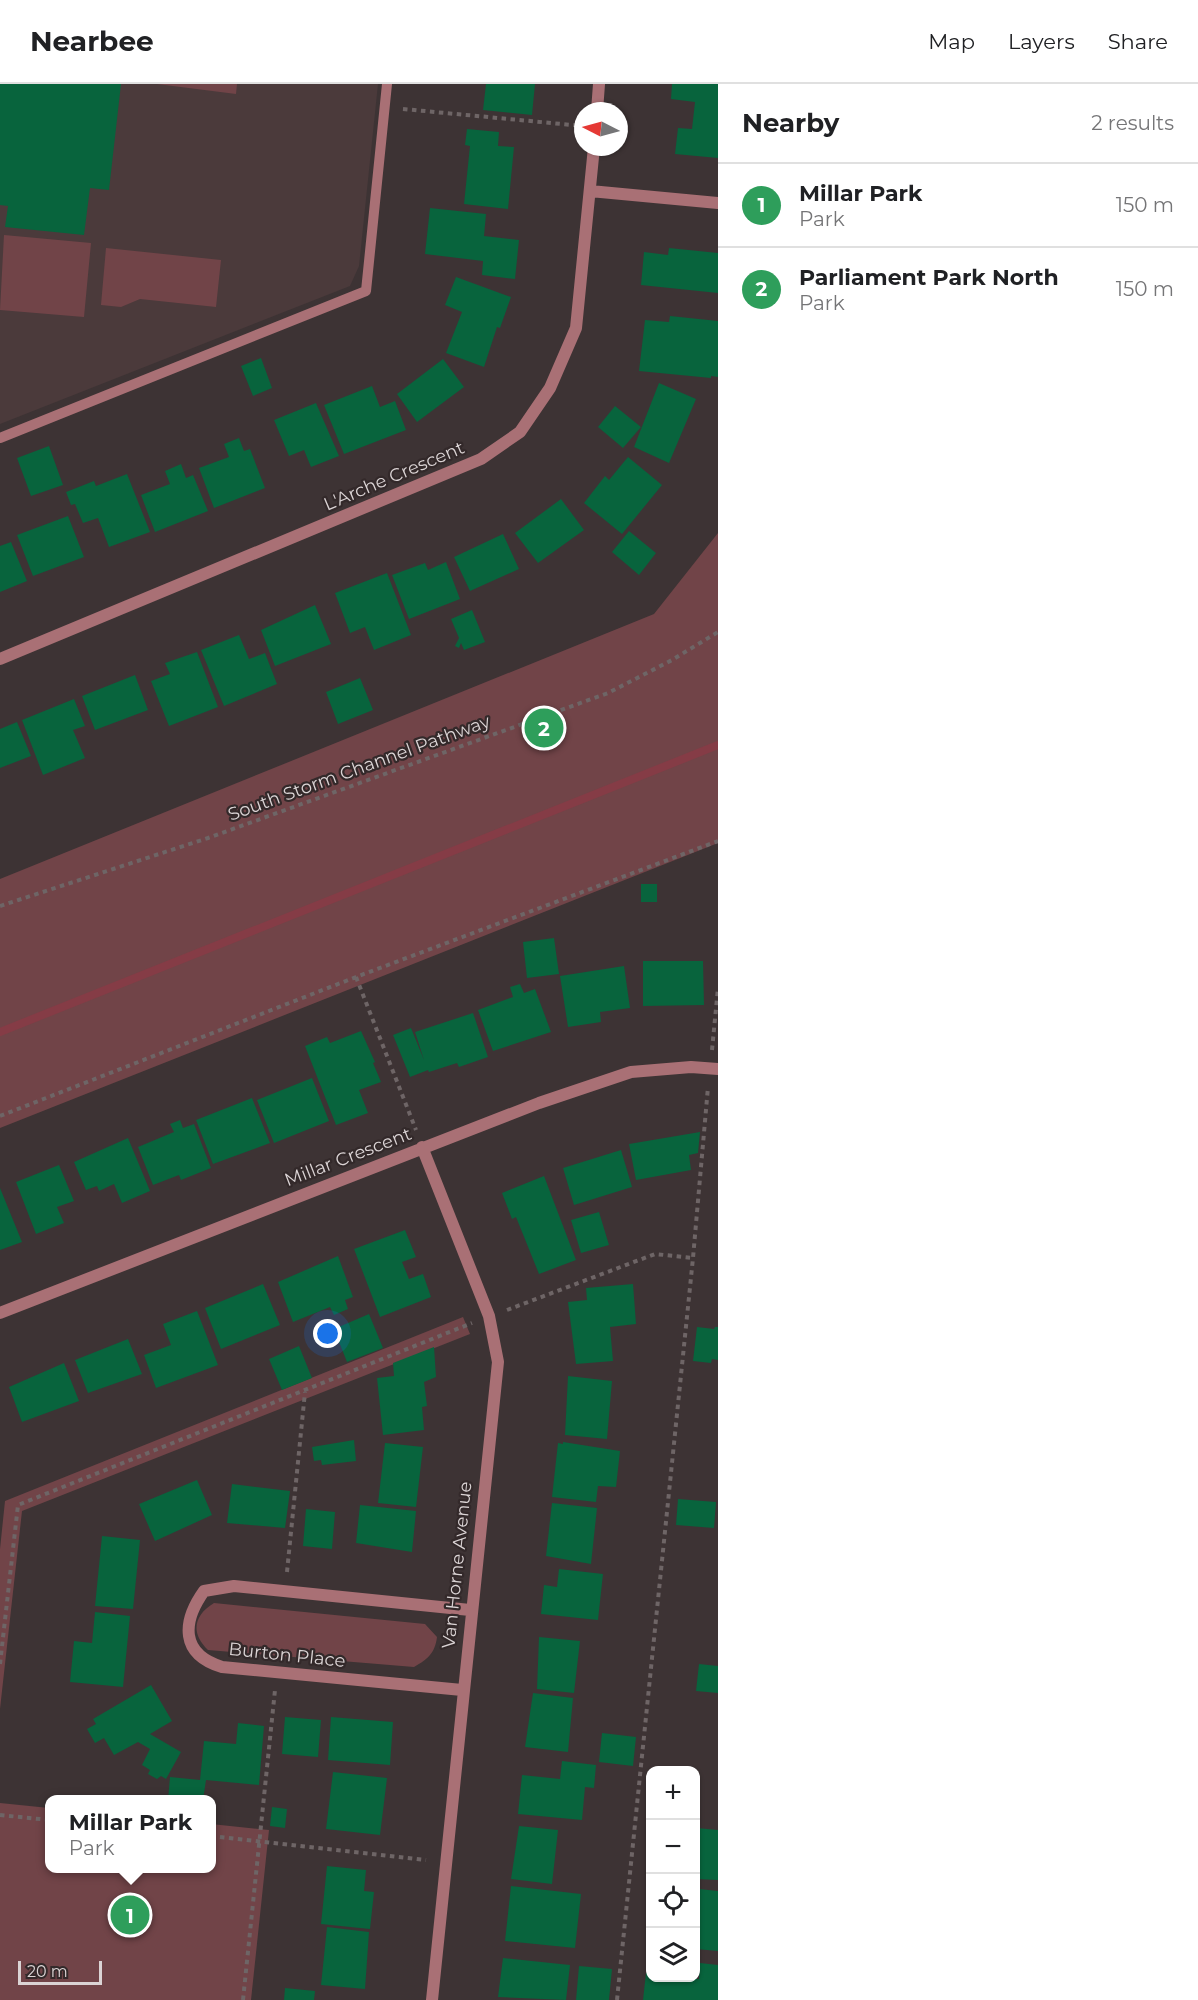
<!DOCTYPE html>
<meta charset="utf-8">
<style>
:root{--surface:#fff;--page:#f2f2f2;--text:#202124;--muted:#757577;--line:#e0e0e0;--accent:#1b7451}
body{margin:0;font-family:Montserrat,sans-serif;background:var(--page);color:var(--text)}
.controls{position:absolute;right:18px;bottom:18px;display:grid;overflow:hidden;border-radius:12px;box-shadow:0 2px 4px #0004}
.controls button{width:54px;height:54px;display:grid;place-items:center;padding:0;border:0;border-bottom:2px solid var(--line);background:var(--surface);color:var(--text);font:30px sans-serif}
.compass{position:absolute;left:574px;top:18px;width:54px;height:54px;border-radius:50%;background:var(--surface);box-shadow:0 2px 4px #0004;rotate:276deg}
.scale{position:absolute;left:18px;bottom:15px;width:84px;box-sizing:border-box;padding-left:6px;border:3px solid #dbd4d5;border-top:0;font-size:16px;line-height:21px;white-space:nowrap;color:#dbd4d5;-webkit-text-stroke:4px #33292a;paint-order:stroke}
.you{position:absolute;left:328px;top:1250px;width:21px;height:21px;margin:-15px;border:4px solid #fff;border-radius:50%;background:#1a73e8;box-shadow:0 0 0 9px #1a73e833}
.badge{display:grid;place-items:center;width:39px;height:39px;border-radius:50%;background:var(--accent);color:#fff;font-size:20px;font-weight:700}
.pin{position:absolute;translate:-50% -50%;border:3px solid #fff;box-shadow:0 2px 6px #0006}
.popup{position:absolute;left:45px;top:1711px;width:171px;height:78px;box-sizing:border-box;display:grid;place-content:center;border-radius:12px;background:var(--surface);filter:drop-shadow(0 2px 4px #0005);font-size:20px;white-space:nowrap;color:var(--muted)}
.popup b{font-size:22px;color:var(--text)}
.popup::after{content:'';position:absolute;left:50%;top:100%;margin-left:-12px;border:12px solid transparent;border-top-color:var(--surface)}
.list{margin:0;padding:0;list-style:none}
h2{display:flex;justify-content:space-between;align-items:center;height:78px;margin:0;padding:0 24px;font-size:26px}
h2 small{font-size:20px;font-weight:400;color:var(--muted)}
.list li{display:grid;grid-template-columns:39px 1fr auto;gap:18px;align-items:center;box-sizing:border-box;height:84px;padding:0 24px;border-top:2px solid var(--line)}
.list b{display:block;font-size:22px;white-space:nowrap}
.list p{margin:0;font-size:20px;white-space:nowrap;color:var(--muted)}
.list em{font-size:20px;font-style:normal;color:var(--muted)}
.icon{flex:none;width:33px;height:33px;fill:none;stroke:currentColor;stroke-width:2;stroke-linecap:round;stroke-linejoin:round}
.map{position:relative;flex:none;width:718px;height:1916px;overflow:hidden}
header{display:flex;align-items:center;gap:36px;box-sizing:border-box;height:84px;padding:0 30px;background:var(--surface);border-bottom:2px solid var(--line)}
header strong{font-size:28px}
nav{display:flex;gap:33px;margin-inline-start:auto;font-size:21px}
main{display:flex}
aside{flex:1;background:var(--surface)}
.map>svg:first-child{display:block}
.built{fill:#4b3a3b}
.green{fill:#714448}
.lines{fill:none;stroke-linecap:round;stroke-linejoin:round}
.stream{stroke:#853c46;stroke-width:8}
.building{fill:#08643d}
.path{stroke:#6e6566;stroke-width:4;stroke-dasharray:4.5 4.5;stroke-linecap:butt}
.service{stroke:#a97075;stroke-width:10}
.minor{stroke:#a97075;stroke-width:12}
.labels{text-anchor:middle;stroke-width:4.5;stroke-linejoin:round;paint-order:stroke}
.street-label{font-size:18px;fill:#dbd4d5;stroke:#33292a}
</style>
<header>
<strong>Nearbee</strong>
<nav><a>Map</a><a>Layers</a><a>Share</a></nav>
</header>
<main>
<div class="map">
<svg width="718" height="1916" viewBox="0 0 718 1916">
<rect width="100%" height="100%" fill="#3d3334"/>
<!-- built -->
<path class="built" d="M 0,0 L 378,0 L 359,182 L 350,202 L 0,340 Z"/>
<!-- green -->
<path class="green" d="M 157,0 L 237,0 L 236,10 Z
M 4,151 L 91,159 L 84,233 L 0,226 Z
M 106,164 L 221,176 L 216,223 L 140,215 L 121,223 L 101,221 Z
M 718,449 L 718,759 L 0,1044 L 0,795 L 654,530 Z
M 463,1233 L 470,1250 L 22,1427 L 0,1625 L 0,1465 L 5,1417 Z
M 214,1519 L 425,1540 L 437,1553 C 435,1569 428,1575 414,1583 L 208,1566 C 190,1549 194,1531 214,1519 Z
M 0,1719 L 49,1724 L 49,1784 L 211,1784 L 211,1740 L 269,1746 L 251,1916 L 0,1916 Z"/>
<g class="lines">
<!-- stream -->
<path class="stream" d="M 0,948 L 718,661"/>
</g>
<!-- building -->
<path class="building" d="M 0,0 L 121,0 L 109,106 L 90,104 L 84,151 L 5,143 L 8,122 L 0,121 Z
M 486,0 L 535,0 L 532,31 L 483,26 Z
M 672,0 L 718,0 L 718,74 L 675,70 L 678,44 L 692,45 L 695,18 L 671,15 Z
M 467,45 L 499,48 L 498,62 L 514,63 L 508,125 L 464,120 L 470,62 L 465,61 Z
M 430,124 L 486,130 L 484,152 L 519,156 L 515,195 L 482,191 L 483,177 L 425,170 Z
M 669,164 L 718,169 L 718,209 L 641,201 L 644,168 L 668,171 Z
M 456,193 L 511,213 L 500,244 L 497,243 L 484,283 L 446,269 L 462,228 L 445,221 Z
M 670,232 L 718,237 L 718,293 L 711,292 L 711,294 L 639,287 L 645,236 L 669,238 Z
M 261,274 L 272,304 L 253,312 L 241,282 Z
M 443,275 L 464,303 L 417,338 L 397,310 Z
M 659,299 L 696,315 L 669,379 L 634,363 Z
M 372,302 L 380,323 L 395,317 L 406,346 L 344,370 L 324,321 Z
M 316,319 L 339,372 L 311,383 L 304,366 L 289,372 L 274,336 Z
M 615,322 L 641,343 L 623,364 L 598,343 Z
M 239,354 L 244,367 L 250,365 L 265,404 L 214,424 L 199,384 L 229,373 L 224,360 Z
M 49,362 L 63,401 L 31,412 L 17,374 Z
M 628,373 L 662,401 L 622,450 L 584,419 L 605,392 L 609,396 Z
M 181,380 L 186,394 L 193,391 L 208,427 L 155,448 L 141,411 L 170,400 L 165,387 Z
M 127,390 L 150,448 L 109,463 L 98,434 L 83,439 L 75,420 L 71,421 L 66,408 L 94,397 L 96,402 Z
M 561,415 L 584,446 L 538,479 L 515,449 Z
M 68,432 L 84,473 L 33,492 L 17,451 Z
M 629,447 L 656,469 L 639,491 L 612,468 Z
M 503,450 L 519,485 L 470,507 L 454,473 Z
M 11,458 L 27,497 L 0,508 L 0,462 Z
M 446,478 L 460,515 L 409,535 L 392,491 L 425,479 L 428,486 Z
M 387,489 L 411,551 L 374,566 L 365,543 L 350,549 L 335,509 Z
M 315,521 L 331,560 L 275,582 L 261,546 Z
M 472,526 L 485,558 L 464,566 L 461,559 L 459,564 L 455,562 L 459,554 L 451,535 Z
M 239,551 L 249,575 L 265,569 L 277,600 L 224,622 L 201,566 Z
M 197,568 L 218,623 L 169,642 L 151,597 L 170,590 L 165,579 Z
M 135,591 L 148,626 L 95,646 L 82,612 Z
M 360,594 L 373,626 L 338,640 L 326,608 Z
M 74,615 L 85,642 L 73,646 L 85,674 L 43,691 L 22,636 Z
M 17,638 L 31,672 L 0,684 L 0,645 Z
M 641,800 L 657,800 L 657,818 L 641,818 Z
M 554,854 L 559,890 L 527,894 L 523,858 Z
M 643,877 L 703,877 L 704,921 L 643,922 Z
M 624,882 L 630,924 L 600,928 L 601,938 L 568,943 L 560,892 Z
M 520,900 L 524,909 L 535,905 L 551,948 L 493,967 L 478,926 L 513,913 L 510,903 Z
M 473,929 L 488,973 L 459,983 L 457,979 L 429,988 L 428,986 L 410,993 L 393,951 L 411,944 L 424,976 L 415,948 Z
M 361,947 L 375,978 L 373,979 L 381,998 L 359,1006 L 368,1029 L 336,1041 L 305,962 L 327,953 L 330,959 Z
M 312,994 L 329,1037 L 274,1059 L 257,1016 Z
M 252,1014 L 270,1059 L 213,1080 L 196,1036 Z
M 180,1036 L 183,1044 L 194,1040 L 211,1084 L 181,1096 L 179,1091 L 153,1101 L 138,1063 L 174,1048 L 170,1040 Z
M 700,1048 L 698,1069 L 689,1071 L 691,1086 L 636,1096 L 629,1060 Z
M 128,1054 L 150,1107 L 122,1119 L 114,1100 L 99,1107 L 97,1102 L 86,1106 L 74,1078 Z
M 621,1066 L 632,1103 L 574,1121 L 563,1084 Z
M 59,1081 L 74,1117 L 57,1123 L 64,1139 L 36,1150 L 16,1098 Z
M 544,1092 L 576,1176 L 539,1190 L 516,1133 L 512,1135 L 502,1109 Z
M 0,1104 L 22,1158 L 0,1166 Z
M 599,1128 L 609,1161 L 581,1169 L 571,1136 Z
M 405,1146 L 416,1173 L 402,1178 L 409,1195 L 423,1190 L 431,1213 L 380,1233 L 354,1165 Z
M 338,1172 L 353,1213 L 345,1216 L 348,1225 L 334,1231 L 330,1223 L 293,1238 L 278,1198 Z
M 263,1200 L 280,1241 L 221,1265 L 205,1224 Z
M 633,1200 L 636,1240 L 610,1243 L 613,1277 L 576,1280 L 568,1218 L 587,1216 L 586,1204 Z
M 197,1227 L 218,1281 L 156,1304 L 144,1271 L 171,1261 L 163,1240 Z
M 369,1230 L 383,1264 L 347,1278 L 334,1245 Z
M 697,1243 L 714,1245 L 715,1243 L 718,1243 L 718,1276 L 712,1275 L 711,1279 L 693,1277 Z
M 128,1255 L 142,1290 L 88,1309 L 75,1276 Z
M 299,1262 L 312,1294 L 282,1306 L 269,1275 Z
M 434,1263 L 436,1293 L 424,1298 L 427,1322 L 422,1323 L 424,1346 L 383,1351 L 377,1294 L 394,1292 L 393,1279 Z
M 64,1279 L 79,1317 L 22,1338 L 9,1303 Z
M 568,1292 L 612,1297 L 607,1355 L 565,1351 Z
M 354,1356 L 356,1377 L 322,1381 L 321,1376 L 314,1377 L 312,1363 Z
M 563,1358 L 620,1367 L 616,1403 L 598,1402 L 596,1418 L 552,1413 L 558,1359 L 563,1360 Z
M 385,1359 L 423,1363 L 416,1423 L 378,1419 Z
M 197,1396 L 212,1431 L 155,1457 L 139,1420 Z
M 232,1400 L 290,1407 L 285,1444 L 227,1439 Z
M 678,1415 L 716,1418 L 714,1444 L 676,1441 Z
M 552,1419 L 597,1424 L 591,1480 L 546,1472 Z
M 360,1421 L 416,1427 L 412,1468 L 356,1459 Z
M 306,1425 L 335,1428 L 332,1465 L 303,1462 Z
M 102,1452 L 140,1456 L 133,1525 L 95,1522 Z
M 559,1485 L 603,1490 L 598,1536 L 541,1530 L 544,1501 L 557,1503 Z
M 95,1528 L 130,1532 L 123,1603 L 70,1598 L 74,1557 L 92,1559 Z
M 539,1553 L 580,1557 L 574,1609 L 537,1605 Z
M 699,1580 L 718,1582 L 718,1609 L 696,1607 Z
M 151,1601 L 172,1637 L 150,1650 L 181,1668 L 166,1695 L 161,1692 L 157,1695 L 148,1690 L 150,1686 L 142,1681 L 150,1665 L 138,1658 L 114,1671 L 104,1654 L 95,1659 L 87,1645 L 96,1640 L 93,1635 Z
M 533,1609 L 573,1614 L 568,1668 L 525,1663 Z
M 285,1633 L 321,1636 L 318,1673 L 282,1670 Z
M 331,1633 L 393,1638 L 390,1681 L 328,1676 Z
M 238,1639 L 264,1642 L 259,1701 L 206,1696 L 203,1716 L 168,1716 L 170,1693 L 200,1696 L 204,1657 L 236,1660 Z
M 602,1649 L 636,1653 L 633,1682 L 599,1678 Z
M 562,1677 L 596,1681 L 594,1704 L 585,1703 L 582,1736 L 518,1730 L 522,1691 L 560,1695 Z
M 333,1688 L 387,1694 L 380,1751 L 326,1745 Z
M 272,1723 L 287,1725 L 285,1744 L 270,1742 Z
M 696,1728 L 699,1728 L 697,1744 L 718,1746 L 718,1796 L 696,1795 Z
M 519,1742 L 558,1746 L 552,1800 L 511,1795 Z
M 327,1782 L 366,1786 L 364,1807 L 374,1808 L 370,1845 L 321,1840 Z
M 511,1802 L 581,1810 L 575,1864 L 505,1857 Z
M 699,1805 L 718,1807 L 718,1867 L 696,1865 L 696,1824 Z
M 327,1843 L 369,1848 L 365,1905 L 321,1901 Z
M 503,1874 L 570,1881 L 566,1916 L 498,1913 Z
M 700,1879 L 718,1881 L 718,1916 L 643,1916 L 646,1889 L 650,1890 L 650,1894 L 699,1895 Z
M 579,1882 L 612,1885 L 609,1916 L 576,1916 Z
M 285,1904 L 315,1907 L 314,1916 L 284,1916 Z"/>
<g class="lines">
<!-- path -->
<path class="path" d="M 403,25 L 583,42
M 0,822 L 208,754 L 608,609 L 672,576 L 718,548
M 356,893 L 416,1046
M 712,966 L 718,904
M 0,1032 L 356,893 L 718,757
M 507,1226 L 655,1170 L 693,1174
M 287,1488 L 305,1308
M 0,1580 L 18,1421 L 472,1239
M 0,1731 L 49,1736
M 211,1752 L 426,1776
M 243,1916 L 275,1606
M 617,1916 L 693,1174 L 708,1003"/>
<!-- service -->
<path class="service" d="M 0,354 L 366,207 L 387,0"/>
<!-- minor -->
<path class="minor" d="M 597,27 L 599,0
M 590,107 L 718,119
M 0,575 L 481,375 L 520,348 L 550,304 L 576,244 L 594,63
M 422,1063 L 489,1232 L 498,1278 L 432,1916
M 0,1229 L 539,1019 L 631,988 L 691,983 L 718,985
M 462,1606 L 222,1583 C 180,1570 182,1538 204,1507 L 234,1502 L 470,1526"/>
</g>
<g class="labels">
<!-- street labels -->
<g class="street-label">
<text transform="translate(394 392) rotate(-23)" y="6">L'Arche Crescent</text>
<text transform="translate(359 684) rotate(-20)" y="6">South Storm Channel Pathway</text>
<text transform="translate(348 1073) rotate(-21)" y="6">Millar Crescent</text>
<text transform="translate(457 1481) rotate(-84)" y="6">Van Horne Avenue</text>
<text transform="translate(287 1571) rotate(6)" y="6">Burton Place</text>
</g>
</g>
</svg>
<div class="controls">
<button>+</button>
<button>−</button>
<button><svg class="icon" aria-label="locate" viewBox="0 0 24 24"><circle cx="12" cy="12" r="6"/><path d="M12 2v4M12 18v4M2 12h4M18 12h4"/></svg></button>
<button><svg class="icon" aria-label="layers" viewBox="0 0 24 24"><path d="M12 4l9 5-9 5-9-5zM3 14l9 5 9-5"/></svg></button>
</div>
<svg class="compass" viewBox="-18 -18 36 36"><path d="M0-13l5 13h-10z" fill="#e53935"/><path d="M0 13l5-13h-10z" fill="#757577"/></svg>
<div class="scale">20 m</div>
<div class="you"></div>
<div class="pin badge" style="left:130px;top:1831px;background:#2e9e5b">1</div>
<div class="popup"><b>Millar Park</b>Park</div>
<div class="pin badge" style="left:544px;top:644px;background:#2e9e5b">2</div>
</div>
<aside>
<h2>Nearby<small>2 results</small></h2>
<ul class="list">
<li><span class="badge" style="background:#2e9e5b">1</span><div><b>Millar Park</b><p>Park</p></div><em>150 m</em></li>
<li><span class="badge" style="background:#2e9e5b">2</span><div><b>Parliament Park North</b><p>Park</p></div><em>150 m</em></li>
</ul>
</aside>
</main>
